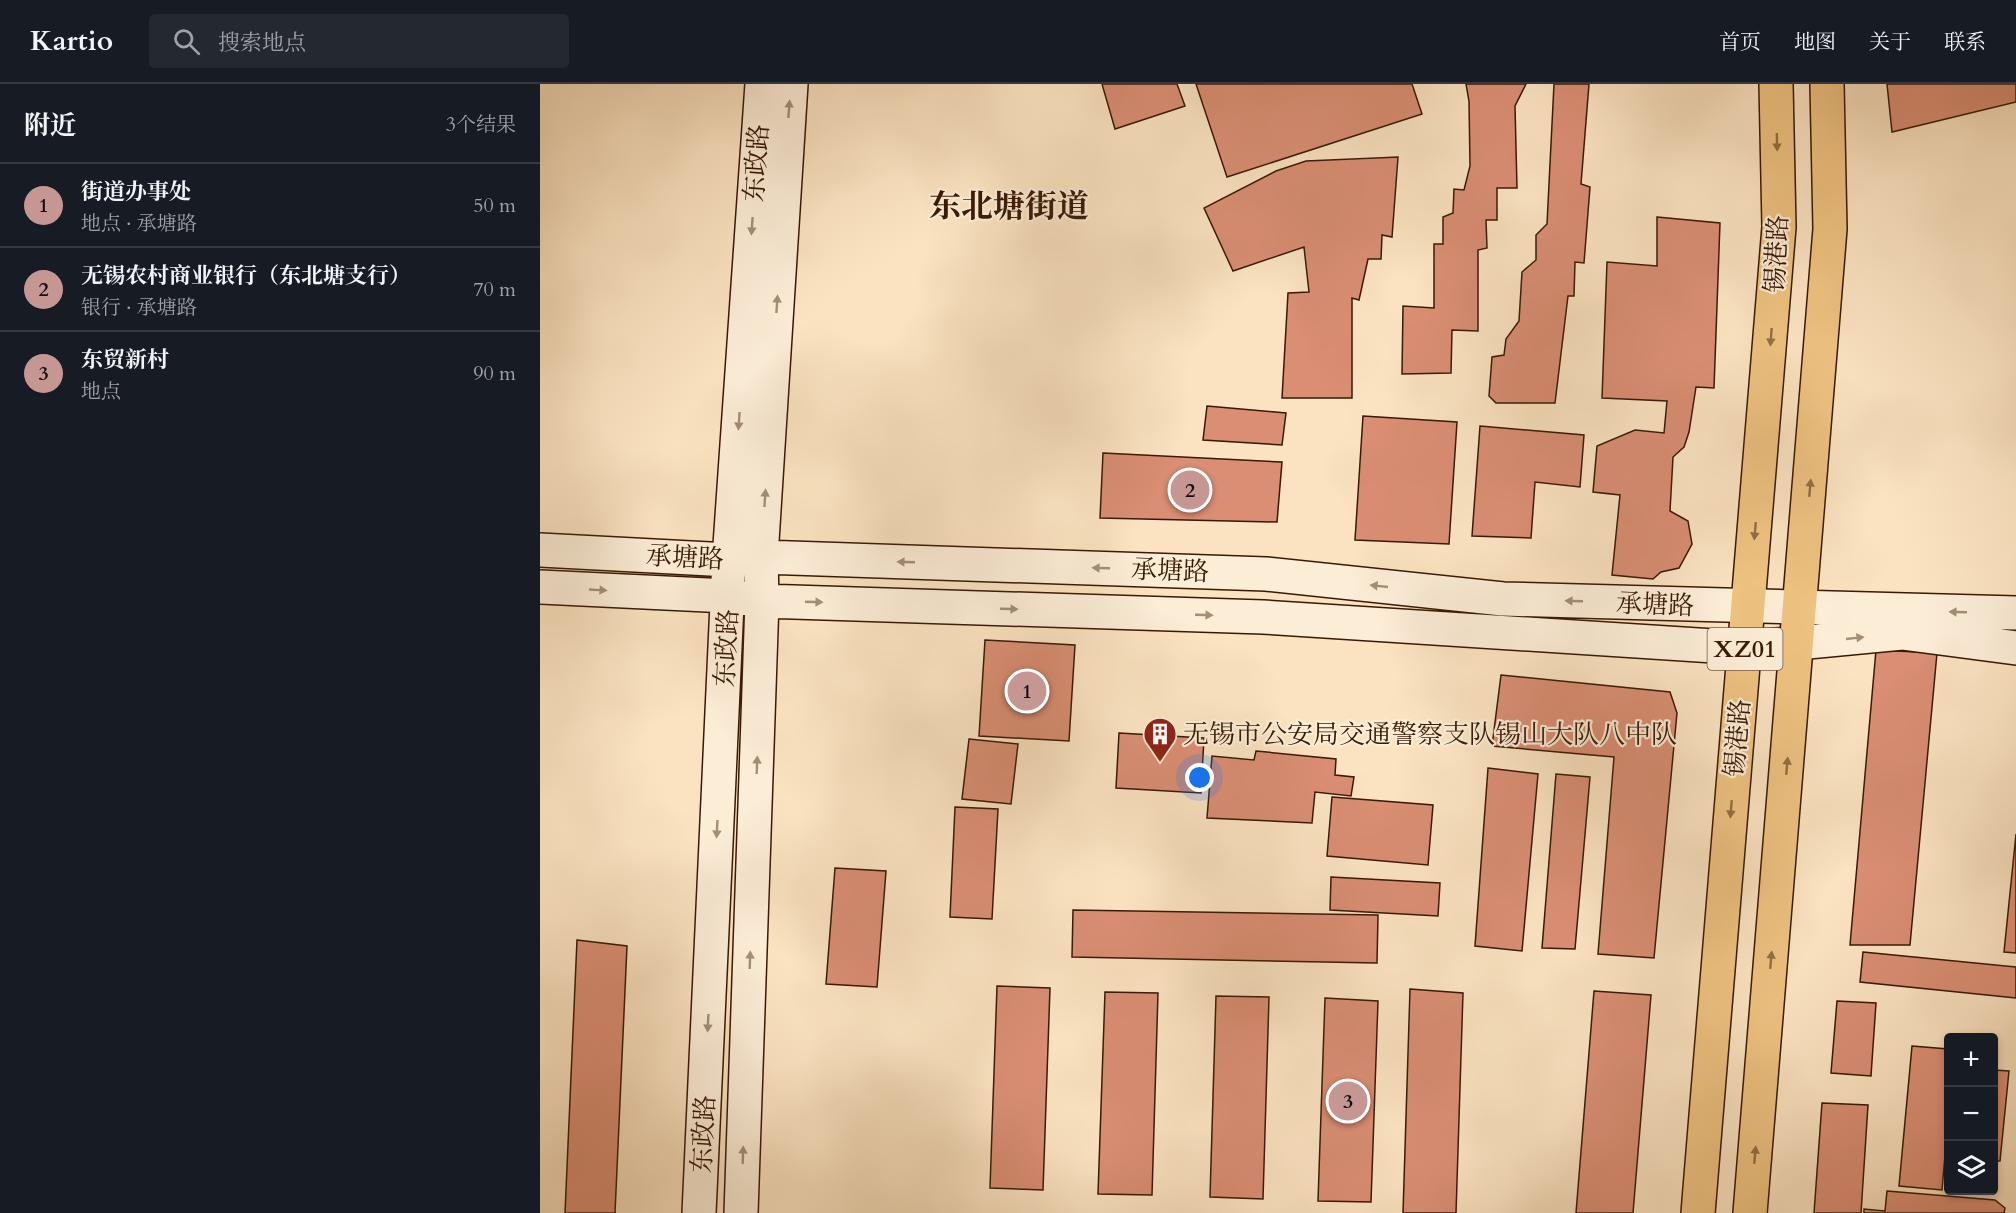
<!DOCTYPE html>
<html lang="zh">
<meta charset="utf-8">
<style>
:root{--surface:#171b24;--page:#242831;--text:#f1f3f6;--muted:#9ea1a6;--line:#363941;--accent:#c59692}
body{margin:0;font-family:Cardo,"Noto Serif SC",serif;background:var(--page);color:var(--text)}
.controls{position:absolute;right:18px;bottom:18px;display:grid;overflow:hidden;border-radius:6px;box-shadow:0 3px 9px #0003}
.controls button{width:54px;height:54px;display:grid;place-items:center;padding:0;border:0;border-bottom:2px solid var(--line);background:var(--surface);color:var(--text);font:30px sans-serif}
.you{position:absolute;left:660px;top:694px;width:21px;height:21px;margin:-15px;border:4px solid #fff;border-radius:50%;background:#1a73e8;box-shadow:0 0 0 9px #1a73e833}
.badge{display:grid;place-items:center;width:39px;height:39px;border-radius:50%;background:var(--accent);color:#111;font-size:20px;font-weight:700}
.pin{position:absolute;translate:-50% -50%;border:3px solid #fff;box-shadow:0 2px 6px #0006}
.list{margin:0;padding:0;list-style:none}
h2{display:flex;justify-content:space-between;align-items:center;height:78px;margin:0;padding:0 24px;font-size:26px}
h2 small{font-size:20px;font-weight:400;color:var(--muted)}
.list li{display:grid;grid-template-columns:39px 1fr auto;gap:18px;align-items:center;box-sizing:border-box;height:84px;padding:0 24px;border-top:2px solid var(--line)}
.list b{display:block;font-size:22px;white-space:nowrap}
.list p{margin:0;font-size:20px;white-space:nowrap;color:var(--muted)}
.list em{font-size:20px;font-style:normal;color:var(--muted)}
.icon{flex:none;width:33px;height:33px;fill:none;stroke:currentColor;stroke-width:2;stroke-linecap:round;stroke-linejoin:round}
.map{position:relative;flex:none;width:1476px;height:1129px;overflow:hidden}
header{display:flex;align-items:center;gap:36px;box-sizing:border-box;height:84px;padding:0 30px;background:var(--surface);border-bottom:2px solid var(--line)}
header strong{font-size:28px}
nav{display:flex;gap:33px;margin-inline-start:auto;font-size:21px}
.search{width:420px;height:54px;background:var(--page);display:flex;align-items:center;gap:15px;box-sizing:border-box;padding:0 21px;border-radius:6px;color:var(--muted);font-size:22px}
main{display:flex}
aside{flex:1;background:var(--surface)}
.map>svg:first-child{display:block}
.building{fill:#da8e74;stroke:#381904;stroke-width:1.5}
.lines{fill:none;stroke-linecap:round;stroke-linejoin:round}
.secondary-casing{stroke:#381904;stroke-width:36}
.primary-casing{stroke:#381904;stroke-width:36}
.secondary{stroke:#fcedd7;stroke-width:33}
.primary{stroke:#eec280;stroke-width:33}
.oneway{fill:#a48e78}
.oneway2{fill:#936e42}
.labels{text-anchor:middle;stroke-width:4.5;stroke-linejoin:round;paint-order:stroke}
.shield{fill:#fcedd7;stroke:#735943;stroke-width:1.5}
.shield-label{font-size:24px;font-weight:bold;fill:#381904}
.street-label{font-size:26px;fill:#381904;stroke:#fcedd7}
.poi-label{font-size:26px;fill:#381904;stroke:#fcedd7;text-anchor:start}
.district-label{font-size:32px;font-weight:bold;fill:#381904;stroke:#fcedd7}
</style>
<header>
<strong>Kartio</strong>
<div class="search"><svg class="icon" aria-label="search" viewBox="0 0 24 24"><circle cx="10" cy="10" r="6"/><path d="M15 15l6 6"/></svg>搜索地点</div>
<nav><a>首页</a><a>地图</a><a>关于</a><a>联系</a></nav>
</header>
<main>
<aside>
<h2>附近<small>3个结果</small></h2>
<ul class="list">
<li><span class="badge">1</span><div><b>街道办事处</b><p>地点 · 承塘路</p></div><em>50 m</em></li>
<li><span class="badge">2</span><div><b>无锡农村商业银行（东北塘支行）</b><p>银行 · 承塘路</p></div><em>70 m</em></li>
<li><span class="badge">3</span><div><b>东贸新村</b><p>地点</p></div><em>90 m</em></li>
</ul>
</aside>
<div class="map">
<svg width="1476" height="1129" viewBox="0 0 1476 1129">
<rect width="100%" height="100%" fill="#fbe3c1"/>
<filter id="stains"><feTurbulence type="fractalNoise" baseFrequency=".00333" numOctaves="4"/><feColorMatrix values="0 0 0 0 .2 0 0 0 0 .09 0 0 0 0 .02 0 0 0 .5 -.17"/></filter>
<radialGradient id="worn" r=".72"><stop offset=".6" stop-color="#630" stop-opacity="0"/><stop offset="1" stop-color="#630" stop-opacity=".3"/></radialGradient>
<!-- building -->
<path class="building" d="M 562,0 L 637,0 L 645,22 L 575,45 Z
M 656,0 L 872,0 L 882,30 L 687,93 Z
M 926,0 L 986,0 L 975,22 L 977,104 L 957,104 L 957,136 L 946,136 L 947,164 L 938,166 L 938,247 L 912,246 L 911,289 L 862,290 L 863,222 L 894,224 L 894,160 L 903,160 L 903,133 L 913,129 L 914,105 L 924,106 L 930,82 L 929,17 Z
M 1014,0 L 1049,0 L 1041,100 L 1050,103 L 1044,179 L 1035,178 L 1034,212 L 1028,212 L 1015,319 L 956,319 L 949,312 L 952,273 L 964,271 L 966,255 L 979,237 L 982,188 L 996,176 L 996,151 L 1007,140 Z
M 1347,0 L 1476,0 L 1476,18 L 1352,48 Z
M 858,73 L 852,153 L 842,151 L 841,175 L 828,175 L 819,216 L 812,214 L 812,314 L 742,314 L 748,209 L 769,208 L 764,163 L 693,187 L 664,124 L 736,87 L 766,77 Z
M 1117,133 L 1180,139 L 1174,304 L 1156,303 L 1149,348 L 1144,363 L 1133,373 L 1130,427 L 1148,437 L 1152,460 L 1139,484 L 1121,488 L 1113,495 L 1072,491 L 1080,411 L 1053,408 L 1057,362 L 1095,346 L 1124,349 L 1127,317 L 1062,314 L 1067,178 L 1117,182 Z
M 667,322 L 746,329 L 742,361 L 663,356 Z
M 823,332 L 917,338 L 909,460 L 815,456 Z
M 940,342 L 1044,351 L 1040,403 L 995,398 L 991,454 L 932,452 Z
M 563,369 L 742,378 L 737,438 L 560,434 Z
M 445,556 L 535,561 L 529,657 L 439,652 Z
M 1336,566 L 1397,569 L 1370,861 L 1310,861 Z
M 961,591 L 1130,608 L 1137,629 L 1114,874 L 1058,870 L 1074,673 L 952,662 Z
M 579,649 L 664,654 L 661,709 L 576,704 Z
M 429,655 L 478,660 L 471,720 L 422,715 Z
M 716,667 L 796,675 L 795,691 L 814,693 L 811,712 L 775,708 L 772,739 L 667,734 L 672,672 L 714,676 Z
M 948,684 L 998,690 L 982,867 L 935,862 Z
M 1016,690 L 1050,693 L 1035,865 L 1002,864 Z
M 792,713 L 893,721 L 888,781 L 787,772 Z
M 415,723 L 458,725 L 452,835 L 410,833 Z
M 1476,750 L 1476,869 L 1464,868 Z
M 295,784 L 346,787 L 337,903 L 286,900 Z
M 791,793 L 900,799 L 898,832 L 790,826 Z
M 533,826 L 838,831 L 837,879 L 532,873 Z
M 37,856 L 87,862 L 75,1129 L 25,1129 Z
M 1323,868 L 1476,883 L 1476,914 L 1320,898 Z
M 457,902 L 510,904 L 503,1106 L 450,1104 Z
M 870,905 L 923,909 L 916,1129 L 863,1129 Z
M 1054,907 L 1111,911 L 1093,1129 L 1036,1129 Z
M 565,908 L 618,909 L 612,1111 L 558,1110 Z
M 676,912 L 729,913 L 723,1115 L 670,1113 Z
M 785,914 L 838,917 L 831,1118 L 778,1117 Z
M 1297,917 L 1336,919 L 1331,992 L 1291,989 Z
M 1372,962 L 1408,965 L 1408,1037 L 1402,1106 L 1359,1102 Z
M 1454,986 L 1469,987 L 1460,1077 L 1454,1077 Z
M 1282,1019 L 1328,1021 L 1321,1129 L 1274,1129 Z
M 1347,1107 L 1455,1116 L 1465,1124 L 1464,1129 L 1324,1129 L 1324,1125 L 1345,1127 Z"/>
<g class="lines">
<!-- secondary casing -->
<g class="secondary-casing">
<path id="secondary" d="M 0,466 L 189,476 L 221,473 L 726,490 L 963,515 L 1476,529
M 0,503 L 188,512 L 222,517 L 723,533 L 1205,564 L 1362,549 L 1476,564
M 159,1129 L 189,476 L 222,0
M 201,1129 L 222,517 L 221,473 L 251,0"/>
</g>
<!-- primary casing -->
<g class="primary-casing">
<path id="primary" d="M 1158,1129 L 1239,143 L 1236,0
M 1210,1129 L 1290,145 L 1287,0"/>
</g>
<!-- secondary -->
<use href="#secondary" class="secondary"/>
<!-- primary -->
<use href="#primary" class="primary"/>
</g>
<!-- one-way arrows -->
<defs><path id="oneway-solid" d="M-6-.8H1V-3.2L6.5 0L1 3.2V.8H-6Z" transform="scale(1.5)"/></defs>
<g class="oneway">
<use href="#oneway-solid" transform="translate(249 25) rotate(-86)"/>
<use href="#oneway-solid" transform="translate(212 142) rotate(94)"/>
<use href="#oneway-solid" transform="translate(237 220) rotate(-86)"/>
<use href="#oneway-solid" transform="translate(199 337) rotate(94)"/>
<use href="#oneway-solid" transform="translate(225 414) rotate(-86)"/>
<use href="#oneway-solid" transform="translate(366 478) rotate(-178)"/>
<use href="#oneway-solid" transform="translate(561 484) rotate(-178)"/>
<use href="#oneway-solid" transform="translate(839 502) rotate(-174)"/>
<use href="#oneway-solid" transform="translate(58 506) rotate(3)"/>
<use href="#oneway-solid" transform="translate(1034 517) rotate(-178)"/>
<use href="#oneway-solid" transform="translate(274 518) rotate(2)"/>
<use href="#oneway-solid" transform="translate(469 525) rotate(2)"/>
<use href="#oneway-solid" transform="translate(1418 528) rotate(-178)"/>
<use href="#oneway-solid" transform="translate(664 531) rotate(2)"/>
<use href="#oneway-solid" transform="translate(1315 554) rotate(-6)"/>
<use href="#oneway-solid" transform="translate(217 681) rotate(-88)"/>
<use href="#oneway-solid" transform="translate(177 745) rotate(93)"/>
<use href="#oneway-solid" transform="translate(210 876) rotate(-88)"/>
<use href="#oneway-solid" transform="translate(168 939) rotate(93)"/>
<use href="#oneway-solid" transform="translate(203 1071) rotate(-88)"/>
</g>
<g class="oneway2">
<use href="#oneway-solid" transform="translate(1237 58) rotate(89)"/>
<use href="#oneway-solid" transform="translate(1231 253) rotate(94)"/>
<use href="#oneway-solid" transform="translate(1270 404) rotate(-85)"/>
<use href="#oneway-solid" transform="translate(1215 447) rotate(95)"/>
<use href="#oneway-solid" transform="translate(1247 682) rotate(-85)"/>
<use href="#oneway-solid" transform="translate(1191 725) rotate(95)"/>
<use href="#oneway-solid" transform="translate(1231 876) rotate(-85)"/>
<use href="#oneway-solid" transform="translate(1215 1071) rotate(-85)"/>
</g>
<!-- icons -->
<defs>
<g id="building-pin" transform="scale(1.725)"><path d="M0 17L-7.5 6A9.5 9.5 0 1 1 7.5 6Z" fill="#8f2418" stroke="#fcedd7"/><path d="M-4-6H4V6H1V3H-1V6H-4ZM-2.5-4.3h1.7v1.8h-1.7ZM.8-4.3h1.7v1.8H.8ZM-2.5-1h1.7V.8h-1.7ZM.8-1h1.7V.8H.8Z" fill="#fff"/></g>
</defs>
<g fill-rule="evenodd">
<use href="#building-pin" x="620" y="650"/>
</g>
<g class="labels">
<!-- shield labels -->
<rect class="shield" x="1167.5" y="544" width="75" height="42" rx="4.5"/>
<g class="shield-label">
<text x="1205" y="573">XZ01</text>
</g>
<!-- street labels -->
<g class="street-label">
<text transform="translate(216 79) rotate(-86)" y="9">东政路</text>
<text transform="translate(1236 170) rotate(-87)" y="9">锡港路</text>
<text transform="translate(145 473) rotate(3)" y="9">承塘路</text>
<text transform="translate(630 486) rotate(2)" y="9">承塘路</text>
<text transform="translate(1115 520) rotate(2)" y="9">承塘路</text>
<text transform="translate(186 564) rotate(-87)" y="9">东政路</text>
<text transform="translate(1197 654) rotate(-85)" y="9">锡港路</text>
<text transform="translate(163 1050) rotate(-87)" y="9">东政路</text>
</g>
<!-- poi labels -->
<g class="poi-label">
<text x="643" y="659">无锡市公安局交通警察支队锡山大队八中队</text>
</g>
<!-- district labels -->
<g class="district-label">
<text x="469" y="133">东北塘街道</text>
</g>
</g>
<rect width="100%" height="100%" filter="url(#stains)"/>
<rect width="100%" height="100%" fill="url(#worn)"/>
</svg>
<div class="controls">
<button>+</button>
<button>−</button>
<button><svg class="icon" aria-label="layers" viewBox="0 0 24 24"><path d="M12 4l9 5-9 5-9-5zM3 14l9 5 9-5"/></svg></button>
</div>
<div class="you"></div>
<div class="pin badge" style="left:487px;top:607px">1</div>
<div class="pin badge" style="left:650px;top:406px">2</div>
<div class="pin badge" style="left:808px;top:1017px">3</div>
</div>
</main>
